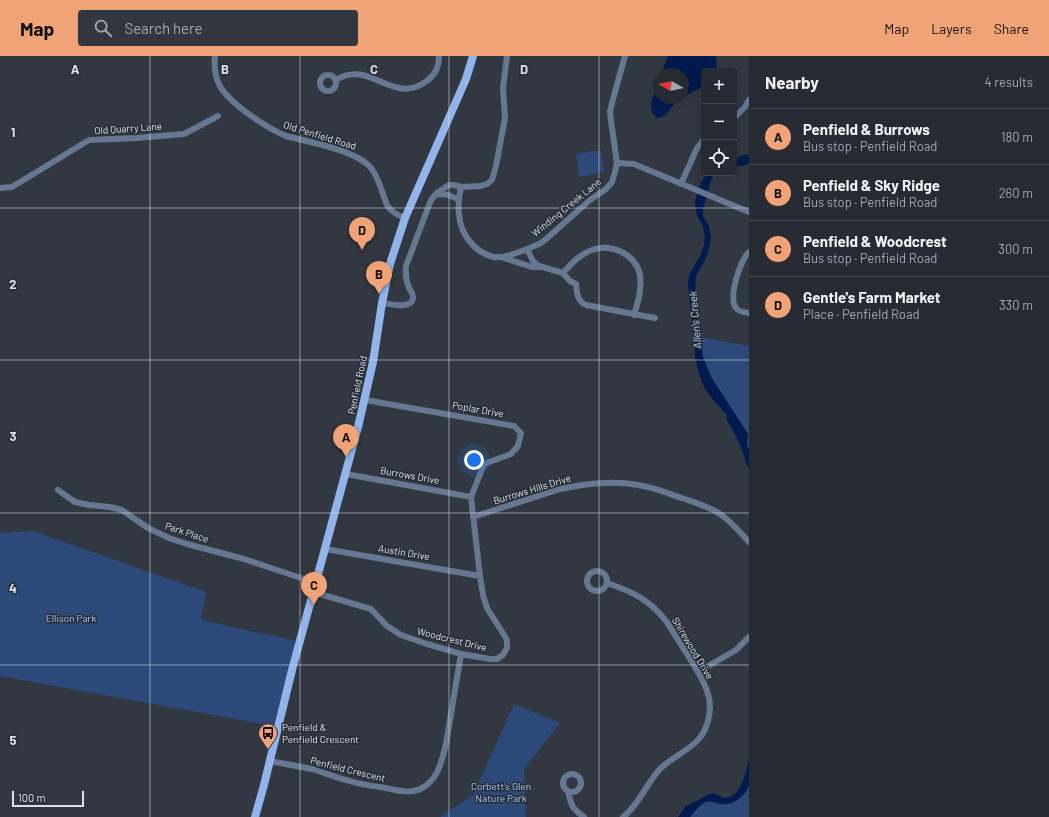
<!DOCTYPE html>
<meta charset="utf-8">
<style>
:root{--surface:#262a32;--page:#32363e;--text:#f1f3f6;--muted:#a4a7ac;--line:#42464d;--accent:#efa377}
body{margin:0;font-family:Barlow,sans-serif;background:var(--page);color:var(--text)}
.controls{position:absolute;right:12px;top:12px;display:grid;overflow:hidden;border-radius:4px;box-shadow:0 4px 16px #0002}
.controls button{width:36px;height:36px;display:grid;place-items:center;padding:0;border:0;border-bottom:1px solid var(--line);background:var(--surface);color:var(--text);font:20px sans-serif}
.compass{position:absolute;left:653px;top:12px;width:36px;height:36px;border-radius:50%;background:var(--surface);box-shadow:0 4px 16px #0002;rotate:279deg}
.scale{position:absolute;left:12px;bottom:10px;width:72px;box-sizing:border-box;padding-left:4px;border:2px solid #dde1e7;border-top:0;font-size:11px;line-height:14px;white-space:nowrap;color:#dde1e7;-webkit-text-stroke:3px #282e38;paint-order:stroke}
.you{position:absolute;left:474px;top:404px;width:14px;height:14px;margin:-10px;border:3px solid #fff;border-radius:50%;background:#1a73e8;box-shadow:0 0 0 6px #1a73e833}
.badge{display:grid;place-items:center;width:26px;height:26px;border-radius:50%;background:var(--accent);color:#111;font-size:13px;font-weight:700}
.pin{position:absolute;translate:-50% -33px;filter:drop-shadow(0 1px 2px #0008)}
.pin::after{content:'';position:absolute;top:21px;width:14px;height:12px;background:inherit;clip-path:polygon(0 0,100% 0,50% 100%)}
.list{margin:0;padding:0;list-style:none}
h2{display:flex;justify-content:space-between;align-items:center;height:52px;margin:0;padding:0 16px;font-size:17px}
h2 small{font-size:13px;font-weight:400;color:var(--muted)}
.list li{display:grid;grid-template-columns:26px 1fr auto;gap:12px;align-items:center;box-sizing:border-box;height:56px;padding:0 16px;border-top:1px solid var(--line)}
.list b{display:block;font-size:15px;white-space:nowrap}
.list p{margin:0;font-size:13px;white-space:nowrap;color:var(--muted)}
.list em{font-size:13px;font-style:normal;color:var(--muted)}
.icon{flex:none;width:22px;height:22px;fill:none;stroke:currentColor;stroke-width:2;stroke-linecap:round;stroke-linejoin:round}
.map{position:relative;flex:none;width:749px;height:761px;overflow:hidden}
header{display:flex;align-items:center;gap:24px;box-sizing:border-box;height:56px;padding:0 20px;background:var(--accent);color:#111}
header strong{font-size:19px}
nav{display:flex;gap:22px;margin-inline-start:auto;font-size:14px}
.search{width:280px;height:36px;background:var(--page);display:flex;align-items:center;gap:10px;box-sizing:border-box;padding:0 14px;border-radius:4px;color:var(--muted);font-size:15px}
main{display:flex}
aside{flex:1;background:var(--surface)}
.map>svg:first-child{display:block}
.green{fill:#2d497a}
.water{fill:#001a4f}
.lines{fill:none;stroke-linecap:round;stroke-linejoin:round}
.minor{stroke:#667792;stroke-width:6}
.major{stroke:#92b4eb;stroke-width:8}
.grid{fill:none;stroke:#dde1e7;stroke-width:1;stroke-opacity:0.55}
.labels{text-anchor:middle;stroke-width:3;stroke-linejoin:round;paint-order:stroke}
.street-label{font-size:10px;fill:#dde1e7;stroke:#282e38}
.park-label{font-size:10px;fill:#accbfe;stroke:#282e38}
.poi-label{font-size:10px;fill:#dde1e7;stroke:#282e38;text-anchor:start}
.water-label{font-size:11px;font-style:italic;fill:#bacef1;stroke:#282e38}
.grid-label{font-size:13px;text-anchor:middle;font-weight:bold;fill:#dde1e7;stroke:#282e38;stroke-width:3;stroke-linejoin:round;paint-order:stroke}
</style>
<header>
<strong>Map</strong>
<div class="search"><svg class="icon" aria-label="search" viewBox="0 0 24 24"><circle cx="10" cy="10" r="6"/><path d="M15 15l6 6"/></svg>Search here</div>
<nav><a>Map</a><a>Layers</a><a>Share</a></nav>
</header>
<main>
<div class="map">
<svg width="749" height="761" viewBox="0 0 749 761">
<rect width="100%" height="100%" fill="#323842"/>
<!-- green -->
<path class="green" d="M 601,94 L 604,116 L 579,121 L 576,98 Z
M 700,281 L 749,290 L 749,394 L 747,388 L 748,378 L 711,321 L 703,301 Z
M 33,475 L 206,536 L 201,564 L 296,585 L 274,670 L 0,620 L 0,477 Z
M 514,648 L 560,667 L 524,713 L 526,761 L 440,761 L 473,739 Z
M 749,729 L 749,761 L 690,761 C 701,748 704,742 721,749 L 742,740 Z"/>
<!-- water -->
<path class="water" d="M 668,0 L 716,0 L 717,14 L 717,15 L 704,15 L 704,30 L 683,41 L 683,18 L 661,18 Z
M 659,21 L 659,42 L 681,42 C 674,46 672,52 667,57 C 665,60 661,61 658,62 C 651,59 650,50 652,43 C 654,38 653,42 655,37 C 656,31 656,26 659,21 Z
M 749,98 L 749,108 L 742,110 L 734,110 L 734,104 L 736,104 L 739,101 Z
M 708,117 L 715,117 L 711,123 L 703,153 L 703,160 L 709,170 L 711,182 L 708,196 L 705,204 L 696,220 L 695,240 L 700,281 L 703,301 L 711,321 L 748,378 L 747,388 L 749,394 L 749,413 C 745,407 745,401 742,394 C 738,383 732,373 726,362 L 727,359 L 714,345 L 705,333 L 699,318 L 695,301 L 694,279 L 689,241 L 688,225 L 690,217 L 700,200 L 704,189 L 705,181 L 703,170 L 699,164 L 696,156 L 695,145 L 701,126 Z
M 749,704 C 749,710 749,723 749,729 C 746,740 732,750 721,748 C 716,748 711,743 706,746 C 700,748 694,757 690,761 L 678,761 L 686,750 L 710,738 L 713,737 L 724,742 C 726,741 731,741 733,739 C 743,733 746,714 749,704 Z"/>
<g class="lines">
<!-- minor -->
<path class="minor" d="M 215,0 C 214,10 215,21 220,30 C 230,48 267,72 286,80 C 308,86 357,94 371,112 C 379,122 382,137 387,149 C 391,156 398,159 405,162
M320 27a8 8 0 1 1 16 0a8 8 0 1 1-16 0Z
M 336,24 C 371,2 393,52 428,24 C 436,18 439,9 439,0
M 734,62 L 745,51 L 749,44
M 617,107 L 634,108 L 749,156
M 681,128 L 697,92 L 704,83
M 461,131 C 459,140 458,149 459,158 C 460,178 475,197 494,201 C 506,203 530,192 541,187 L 545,184 L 590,144 L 606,133 L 612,126 L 615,116 L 617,107 L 611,65 L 610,55 L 613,43 L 625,0
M 0,132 L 12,131 L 89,84 L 137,82 L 184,78 L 218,60
M 435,139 C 445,137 450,139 459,144
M 527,193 L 533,205 L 539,210 L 563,217 L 570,225 L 576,228 C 577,237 577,245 586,249 L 655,262
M 749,196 C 740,204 727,244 737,253 C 740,256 745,256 749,257
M 501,201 L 532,211 L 542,211
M 563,217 C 571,208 580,198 592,194 C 611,187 636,198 640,219 C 642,233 638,246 634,259
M 382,247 C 390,248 413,254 413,241 C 413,238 411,235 409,232 C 406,224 405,218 406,210 L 431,144 L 437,137 L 449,129 L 454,129 L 461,131 L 481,130 L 487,128 L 492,124 L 496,110 L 505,62 L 503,32 L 507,0
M 346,418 L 471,441
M 58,434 L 75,446 L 89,449 L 110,451 L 122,454 L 148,472 L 169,482 L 187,488 L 244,503 L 316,527
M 473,461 L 560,433 C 585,428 612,424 638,429 C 653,431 667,437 682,442 C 696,447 711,451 723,460 C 733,468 741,477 749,486
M 325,493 L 480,520
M587 525a10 10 0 1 1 20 0a10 10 0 1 1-20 0Z
M 607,527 C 631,535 650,544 666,565 C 674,577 681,589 689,601 C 697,614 706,628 709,642 C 712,657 707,675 697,685 C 686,696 671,702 660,713 C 646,728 639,749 623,761
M 313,536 L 371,553 L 387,570 L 401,579 L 427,588 L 461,598 L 490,603 L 497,603 L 503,599 L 507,592 L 507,586 L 506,582 L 487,552 L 483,539 L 480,520 L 471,441 L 484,408 L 511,398 L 518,390 L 521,377 L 514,370 L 365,344
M 698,616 L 736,594 L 749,581
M 270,705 C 284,708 298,710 312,713 C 325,717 337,722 350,725 C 362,729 374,730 386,732 C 398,735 411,738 422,732 C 438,724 442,704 446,688 L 461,598
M563 727a9 9 0 1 1 18 0a9 9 0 1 1-18 0Z
M 568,735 C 571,749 572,753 584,761"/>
<!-- major -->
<path class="major" d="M 255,761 L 264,729 L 292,614 L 358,371 L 373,306 L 382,247 L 390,208 L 405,162 L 466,23 L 473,0"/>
</g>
<!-- grid -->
<path class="grid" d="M 150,0 L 150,761M 300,0 L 300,761M 449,0 L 449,761M 599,0 L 599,761M 0,152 L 749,152M 0,304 L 749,304M 0,457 L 749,457M 0,609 L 749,609"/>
<!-- icons -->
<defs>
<g id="bus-pin" transform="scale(1)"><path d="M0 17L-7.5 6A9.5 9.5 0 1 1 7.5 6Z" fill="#efa377" stroke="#282e38"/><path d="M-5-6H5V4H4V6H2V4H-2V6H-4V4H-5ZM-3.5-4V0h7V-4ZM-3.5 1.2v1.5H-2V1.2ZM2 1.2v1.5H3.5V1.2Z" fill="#111"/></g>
</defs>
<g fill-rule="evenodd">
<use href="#bus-pin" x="268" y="677"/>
</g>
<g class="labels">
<!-- street labels -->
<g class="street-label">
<text transform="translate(128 72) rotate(-4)" y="4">Old Quarry Lane</text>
<text transform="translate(320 79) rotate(17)" y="4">Old Penfield Road</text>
<text transform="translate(566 151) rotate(-39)" y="4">Winding Creek Lane</text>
<text transform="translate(357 329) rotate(-78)" y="4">Penfield Road</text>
<text transform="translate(478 353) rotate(10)" y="4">Poplar Drive</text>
<text transform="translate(410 419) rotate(10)" y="4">Burrows Drive</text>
<text transform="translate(532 433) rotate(-17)" y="4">Burrows Hills Drive</text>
<text transform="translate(187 476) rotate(18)" y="4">Park Place</text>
<text transform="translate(404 496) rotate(10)" y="4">Austin Drive</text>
<text transform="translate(452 583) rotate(14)" y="4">Woodcrest Drive</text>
<text transform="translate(693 592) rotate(59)" y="4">Shirewood Drive</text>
<text transform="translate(348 713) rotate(14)" y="4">Penfield Crescent</text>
</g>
<!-- park labels -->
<g class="park-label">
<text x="71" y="566">Ellison Park</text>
<text x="501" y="734">Corbett's Glen<tspan x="501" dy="12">Nature Park</tspan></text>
</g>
<!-- poi labels -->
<g class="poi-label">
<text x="282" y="675">Penfield &amp;<tspan x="282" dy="12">Penfield Crescent</tspan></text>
</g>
<!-- water labels -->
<g class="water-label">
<text transform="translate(695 264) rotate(-95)" y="4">Allen's Creek</text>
</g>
</g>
<g class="grid-label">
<text x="75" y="18">A</text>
<text x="225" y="18">B</text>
<text x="374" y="18">C</text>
<text x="524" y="18">D</text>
<text x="13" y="81">1</text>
<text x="13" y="233">2</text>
<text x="13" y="385">3</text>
<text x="13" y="537">4</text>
<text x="13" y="689">5</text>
</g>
</svg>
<div class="controls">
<button>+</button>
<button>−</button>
<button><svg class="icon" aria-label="locate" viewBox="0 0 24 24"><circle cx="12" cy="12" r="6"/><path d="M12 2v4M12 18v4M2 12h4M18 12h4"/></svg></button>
</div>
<svg class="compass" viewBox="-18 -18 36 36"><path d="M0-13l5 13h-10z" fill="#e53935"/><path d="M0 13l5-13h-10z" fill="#a4a7ac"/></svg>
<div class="scale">100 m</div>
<div class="you"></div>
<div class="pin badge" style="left:346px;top:401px">A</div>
<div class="pin badge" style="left:379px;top:238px">B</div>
<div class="pin badge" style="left:314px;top:549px">C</div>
<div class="pin badge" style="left:362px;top:194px">D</div>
</div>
<aside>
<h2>Nearby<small>4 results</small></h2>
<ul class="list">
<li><span class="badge">A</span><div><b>Penfield &amp; Burrows</b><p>Bus stop · Penfield Road</p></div><em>180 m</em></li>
<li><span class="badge">B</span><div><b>Penfield &amp; Sky Ridge</b><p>Bus stop · Penfield Road</p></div><em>260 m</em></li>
<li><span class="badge">C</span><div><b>Penfield &amp; Woodcrest</b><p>Bus stop · Penfield Road</p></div><em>300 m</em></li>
<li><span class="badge">D</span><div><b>Gentle's Farm Market</b><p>Place · Penfield Road</p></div><em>330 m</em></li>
</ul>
</aside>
</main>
